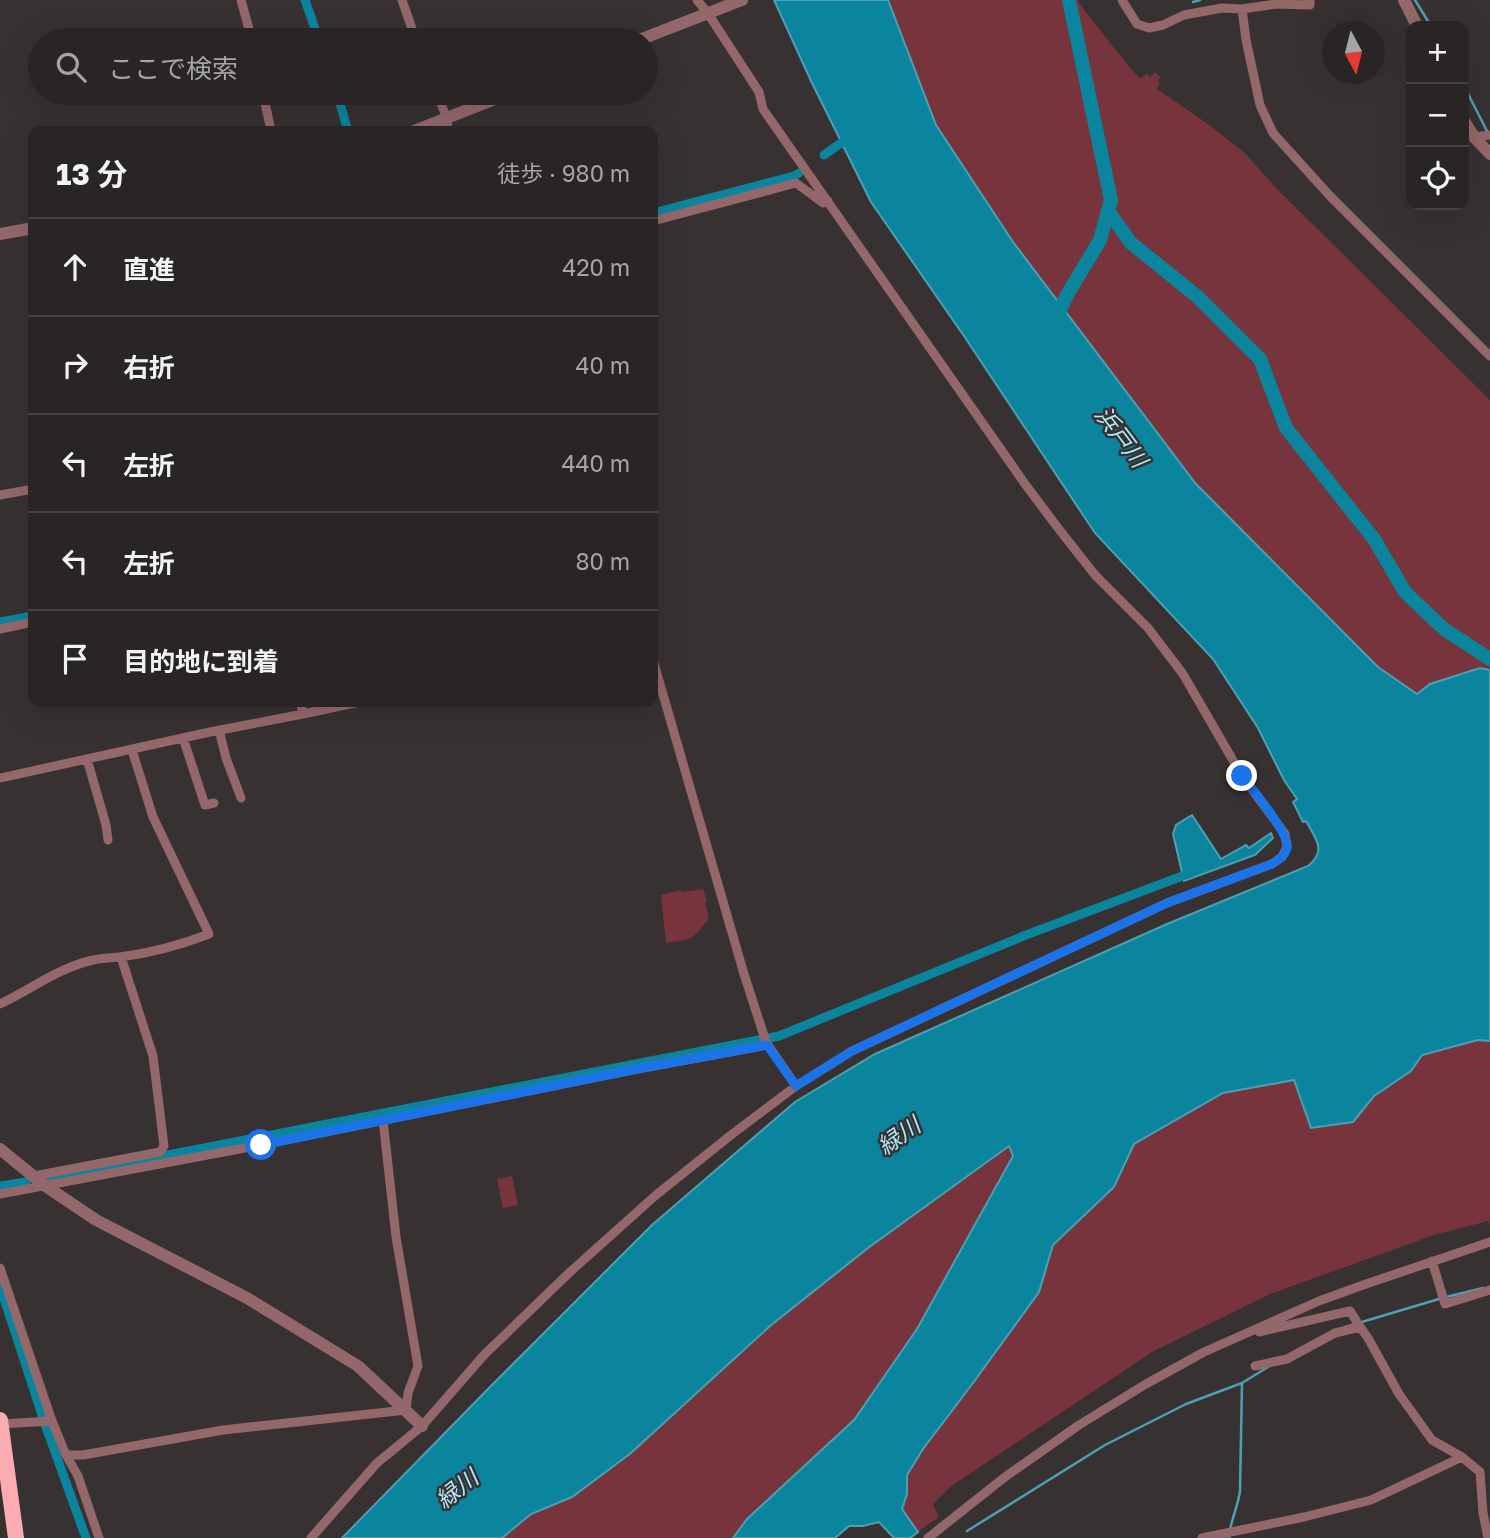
<!DOCTYPE html>
<html lang="ja">
<meta charset="utf-8">
<style>
:root{--surface:#2a2525;--page:#363132;--text:#f1f3f6;--muted:#a5a5a7;--line:#464242}
body{margin:0;font-family:"Golos Text","Noto Sans JP",sans-serif;background:var(--page);color:var(--text)}
.controls{position:absolute;right:21px;top:21px;display:grid;overflow:hidden;border-radius:14px;box-shadow:0 7px 28px #0002}
.controls button{width:63px;height:63px;display:grid;place-items:center;padding:0;border:0;border-bottom:2px solid var(--line);background:var(--surface);color:var(--text);font:35px sans-serif}
.compass{position:absolute;left:1322px;top:21px;width:63px;height:63px;border-radius:50%;background:var(--surface);box-shadow:0 7px 28px #0002;rotate:173deg}
.stop{position:absolute;width:21px;height:21px;margin:-16px;border:5px solid #1a73e8;border-radius:50%;background:#fff}
.stop.end{background:#1a73e8;border-color:#fff;box-shadow:0 2px 7px #0008}
.list{margin:0;padding:0;list-style:none}
h2{display:flex;justify-content:space-between;align-items:center;height:91px;margin:0;padding:0 28px;font-size:30px}
h2 small{font-size:23px;font-weight:400;color:var(--muted)}
.list li{display:grid;grid-template-columns:46px 1fr auto;gap:21px;align-items:center;box-sizing:border-box;height:98px;padding:0 28px;border-top:2px solid var(--line)}
.list b{display:block;font-size:26px;white-space:nowrap}
.list em{font-size:23px;font-style:normal;color:var(--muted)}
.icon{flex:none;width:38px;height:38px;fill:none;stroke:currentColor;stroke-width:2;stroke-linecap:round;stroke-linejoin:round}
.map{position:relative;flex:none;width:1490px;height:1538px;overflow:hidden}
.search{position:absolute;background:var(--surface);box-shadow:0 7px 28px #0002;left:28px;top:28px;width:630px;height:77px;display:flex;align-items:center;gap:18px;box-sizing:border-box;padding:0 24px;border-radius:38px;color:var(--muted);font-size:26px}
.panel{position:absolute;background:var(--surface);box-shadow:0 7px 28px #0002;left:28px;top:126px;width:630px;height:581px;border-radius:14px}
.map>svg:first-child{display:block}
.green{fill:#77343c}
.water{fill:#0b849e;stroke:#4da0b3;stroke-width:2}
.lines{fill:none;stroke-linecap:round;stroke-linejoin:round}
.stream{stroke:#4da0b3;stroke-width:2.5}
.canal{stroke:#0b849e;stroke-width:9}
.river{stroke:#0b849e;stroke-width:14}
.minor{stroke:#94686b;stroke-width:9}
.tertiary{stroke:#94686b;stroke-width:12}
.trunk{stroke:#faacb2;stroke-width:16}
.route{stroke:#1a73e8;stroke-width:9}
.labels{text-anchor:middle;stroke-width:5;stroke-linejoin:round;paint-order:stroke}
.water-label{font-size:23px;font-style:italic;fill:#b1eafb;stroke:#383131}
</style>
<div class="map">
<svg width="1490" height="1538" viewBox="0 0 1490 1538">
<rect width="100%" height="100%" fill="#383131"/>
<!-- green -->
<path class="green" d="M 888,0 L 1078,0 L 1082,7 L 1130,68 L 1141,79 L 1147,73 L 1150,77 L 1155,72 L 1161,77 L 1158,80 L 1160,83 L 1157,89 L 1205,122 L 1245,153 L 1274,186 L 1490,400 L 1490,670 L 1482,669 L 1418,694 L 1378,667 L 1196,485 L 1013,242 L 936,125 Z
M 703,889 L 707,901 L 705,903 L 709,918 C 691,941 694,939 666,943 L 661,895 L 681,890 L 682,892 Z
M 1478,1040 L 1490,1041 L 1490,1225 L 1488,1221 L 1434,1235 L 1270,1294 L 1152,1352 L 950,1487 L 933,1504 L 939,1517 L 918,1532 L 902,1509 L 907,1494 L 907,1475 L 923,1449 L 973,1383 L 1039,1293 L 1053,1245 L 1114,1187 L 1134,1144 L 1223,1093 L 1295,1080 L 1311,1128 L 1353,1122 L 1374,1096 L 1411,1071 L 1422,1055 Z
M 1009,1146 L 1013,1156 L 917,1329 L 853,1420 L 747,1519 L 733,1538 L 502,1538 L 531,1514 L 572,1497 L 631,1453 L 770,1326 L 868,1248 Z
M 512,1176 L 518,1205 L 503,1208 L 497,1179 Z"/>
<!-- water -->
<path class="water" d="M 774,0 L 888,0 L 936,125 L 1013,242 L 1196,484 L 1378,667 L 1417,694 L 1430,684 L 1480,668 L 1490,670 L 1490,1041 L 1478,1040 L 1422,1055 L 1411,1071 L 1374,1096 L 1353,1122 L 1311,1128 L 1294,1080 L 1223,1093 L 1134,1144 L 1114,1187 L 1053,1245 L 1039,1292 L 973,1383 L 923,1449 L 907,1475 L 907,1494 L 902,1509 L 918,1532 L 910,1538 L 894,1538 L 879,1522 L 863,1526 L 849,1526 L 835,1538 L 733,1538 L 747,1519 L 854,1420 L 917,1329 L 1013,1156 L 1009,1146 L 868,1248 L 770,1326 L 631,1453 L 572,1497 L 531,1514 L 502,1538 L 342,1538 L 487,1390 L 652,1225 L 795,1102 L 875,1054 L 1167,924 L 1308,866 C 1327,851 1316,839 1306,821 L 1303,822 L 1293,802 L 1297,799 L 1284,780 L 1258,728 L 1213,659 L 1095,533 L 964,336 L 871,202 L 812,83 Z
M 1192,815 L 1221,859 L 1246,845 L 1249,848 L 1271,833 L 1273,838 L 1255,855 L 1184,881 L 1173,834 L 1176,825 Z"/>
<g class="lines">
<!-- stream -->
<path class="stream" d="M 1415,0 L 1431,26
M 1193,2 L 1200,0
M 1464,86 L 1488,133
M 1446,1297 L 1483,1288
M 1345,1327 L 1439,1299
M 967,1531 L 1105,1445 L 1186,1404 L 1242,1383 L 1268,1367
M 1229,1538 C 1230,1521 1238,1507 1240,1491 L 1242,1383"/>
<!-- canal -->
<path class="canal" d="M 305,0 L 319,40
M 337,93 L 348,131
M 824,155 L 851,136
M 653,213 L 794,176 L 799,173
M 0,622 L 33,616
M 50,1178 L 779,1036 L 1026,935 L 1193,872
M 0,1186 L 26,1182
M 0,1286 L 46,1427 L 86,1538"/>
<!-- river -->
<path class="river" d="M 1108,211 L 1131,243 L 1198,297 L 1260,359 L 1286,428 L 1374,539 L 1405,592 L 1444,629 L 1490,659
M 1054,324 L 1067,295 L 1100,240 L 1111,200 L 1069,0"/>
<!-- minor -->
<path class="minor" d="M 241,0 L 252,40
M 402,0 L 416,40
M 1122,0 L 1137,24 L 1149,28 L 1163,25 L 1184,15 L 1222,8 L 1242,9 L 1276,4 L 1310,5 L 1310,0
M 1242,9 L 1246,40 L 1260,105 L 1273,133 L 1330,196 L 1490,356
M 263,93 L 271,131
M 437,93 L 447,119 L 448,131
M 1474,137 L 1490,135
M 653,221 L 796,183 L 823,203 L 828,201
M 0,495 L 33,489
M 0,629 L 33,622
M 653,660 L 744,974 L 766,1042 L 796,1086
M 300,702 L 303,714
M 219,730 L 226,758 L 241,798
M 183,738 L 205,805 L 214,803
M 87,759 L 106,825 L 108,840
M 0,778 L 210,732 L 303,714 L 359,702
M 0,1004 C 32,989 58,968 93,960 C 102,958 111,958 120,957 C 150,953 181,945 209,934 L 153,817 L 132,750
M 34,1176 L 160,1152 L 164,1146 L 153,1056 L 121,957
M 0,1194 L 261,1145 L 632,1070 L 767,1045
M 1432,1261 L 1445,1304 L 1490,1290
M 0,1268 L 52,1421 L 66,1455 L 78,1476 L 99,1538
M 1259,1332 L 1350,1311 C 1356,1320 1361,1329 1368,1338 L 1399,1394 L 1432,1440 L 1462,1457 L 1480,1472 L 1483,1513 L 1488,1538
M 1255,1366 L 1287,1359 L 1335,1333 L 1360,1327
M 0,1424 L 52,1421
M 66,1455 L 83,1455 L 223,1430 L 406,1410 L 408,1393 L 418,1366 L 396,1237 L 383,1120
M 311,1538 L 377,1463 L 422,1426 L 484,1355 L 570,1272 L 656,1195 L 731,1135 L 796,1086 L 852,1051 L 1167,903 L 1272,864 L 1282,857 L 1287,847 L 1285,834 L 1242,776 L 1183,674 L 1148,628 L 1095,575 L 1058,528 L 1025,484 L 763,109 L 759,92 L 707,12 L 697,0
M 928,1538 L 1005,1477 L 1079,1425 L 1146,1384 L 1204,1352 L 1319,1301 L 1366,1284 L 1490,1242
M 1202,1538 L 1304,1517 L 1371,1500 L 1462,1457"/>
<!-- tertiary -->
<path class="tertiary" d="M 1404,0 L 1417,26
M 639,40 L 742,0
M 1464,121 L 1474,137 L 1490,154
M 414,131 L 510,93
M 0,234 L 33,228
M 0,1149 L 44,1185 L 96,1220 L 247,1298 L 358,1366 L 422,1426"/>
<!-- trunk -->
<path class="trunk" d="M 0,1420 L 16,1538"/>
</g>
<g class="lines">
<!-- route -->
<path class="route" d="M 261,1145 L 632,1070 L 767,1045 L 796,1086 L 852,1051 L 1167,903 L 1272,864 C 1278,860 1285,856 1287,848 C 1290,834 1252,789 1242,776"/>
</g>
<g class="labels">
<!-- water labels -->
<g class="water-label">
<text transform="translate(1121 437) rotate(53)" y="8">浜戸川</text>
<text transform="translate(899 1136) rotate(-35)" y="8">緑川</text>
<text transform="translate(457 1489) rotate(-38)" y="8">緑川</text>
</g>
</g>
</svg>
<div class="controls">
<button>+</button>
<button>−</button>
<button><svg class="icon" aria-label="locate" viewBox="0 0 24 24"><circle cx="12" cy="12" r="6"/><path d="M12 2v4M12 18v4M2 12h4M18 12h4"/></svg></button>
</div>
<svg class="compass" viewBox="-18 -18 36 36"><path d="M0-13l5 13h-10z" fill="#e53935"/><path d="M0 13l5-13h-10z" fill="#a5a5a7"/></svg>
<div class="stop" style="left:261px;top:1145px"></div>
<div class="stop end" style="left:1242px;top:776px"></div>
<div class="search"><svg class="icon" aria-label="search" viewBox="0 0 24 24"><circle cx="10" cy="10" r="6"/><path d="M15 15l6 6"/></svg>ここで検索</div>
<section class="panel">
<h2>13 分<small>徒歩 · 980 m</small></h2>
<ul class="list">
<li><svg class="icon" aria-label="ahead" viewBox="0 0 24 24"><path d="M12 20V5M6 11l6-6 6 6"/></svg><div><b>直進</b></div><em>420 m</em></li>
<li><svg class="icon" aria-label="right" viewBox="0 0 24 24"><path d="M7 20v-9h11M14 6l5 5-5 5"/></svg><div><b>右折</b></div><em>40 m</em></li>
<li><svg class="icon" aria-label="left" viewBox="0 0 24 24"><path d="M17 20v-9H6M10 6l-5 5 5 5"/></svg><div><b>左折</b></div><em>440 m</em></li>
<li><svg class="icon" aria-label="left" viewBox="0 0 24 24"><path d="M17 20v-9H6M10 6l-5 5 5 5"/></svg><div><b>左折</b></div><em>80 m</em></li>
<li><svg class="icon" aria-label="arrive" viewBox="0 0 24 24"><path d="M6 21V4h12l-3 4 3 4H6"/></svg><div><b>目的地に到着</b></div></li>
</ul>
</section>
</div>
